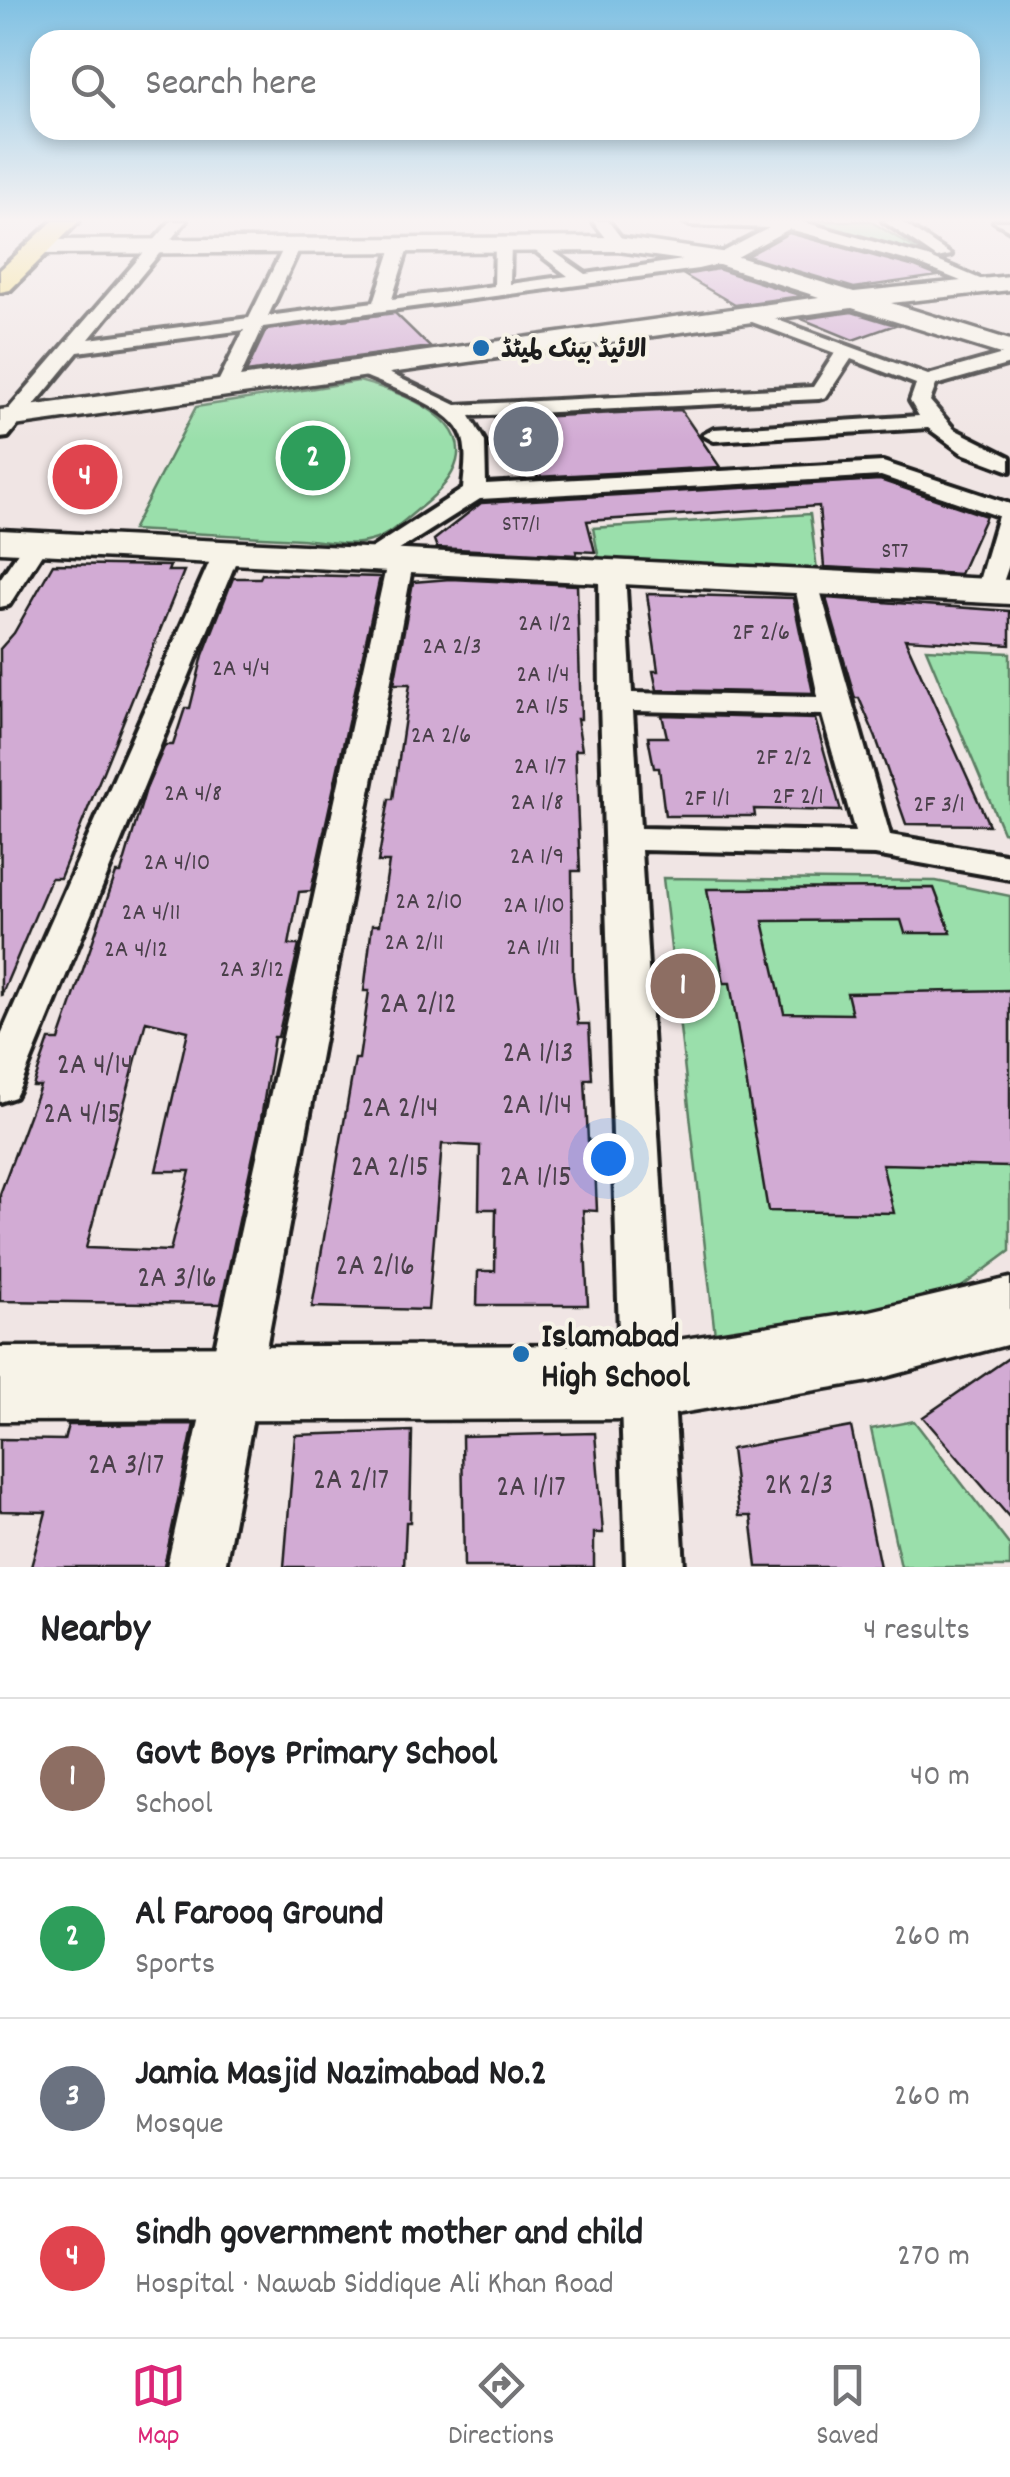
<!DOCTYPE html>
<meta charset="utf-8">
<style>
:root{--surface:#fff;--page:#f2f2f2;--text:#202124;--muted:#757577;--line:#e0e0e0;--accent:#db2777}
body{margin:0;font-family:Dekko,"Playpen Sans Arabic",sans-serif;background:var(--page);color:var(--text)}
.you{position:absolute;left:608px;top:1158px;width:35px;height:35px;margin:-25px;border:8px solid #fff;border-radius:50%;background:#1a73e8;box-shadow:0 0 0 15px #1a73e833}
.badge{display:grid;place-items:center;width:65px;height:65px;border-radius:50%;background:var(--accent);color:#fff;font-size:32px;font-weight:700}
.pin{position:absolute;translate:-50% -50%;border:5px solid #fff;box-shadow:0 2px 10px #0006}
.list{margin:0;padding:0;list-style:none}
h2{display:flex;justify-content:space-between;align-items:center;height:130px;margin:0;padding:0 40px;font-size:42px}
h2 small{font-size:32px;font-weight:400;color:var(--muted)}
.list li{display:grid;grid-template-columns:65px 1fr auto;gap:30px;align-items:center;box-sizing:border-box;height:160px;padding:0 40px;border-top:2px solid var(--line)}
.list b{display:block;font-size:38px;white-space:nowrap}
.list p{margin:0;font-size:32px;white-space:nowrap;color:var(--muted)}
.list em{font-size:32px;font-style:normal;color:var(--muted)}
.icon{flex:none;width:55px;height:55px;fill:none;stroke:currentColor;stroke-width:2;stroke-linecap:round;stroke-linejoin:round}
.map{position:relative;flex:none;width:1010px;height:1567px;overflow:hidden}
.search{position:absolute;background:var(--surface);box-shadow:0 5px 15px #0003;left:30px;right:30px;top:30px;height:110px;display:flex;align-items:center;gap:25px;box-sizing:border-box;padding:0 35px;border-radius:30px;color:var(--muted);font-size:38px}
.sheet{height:770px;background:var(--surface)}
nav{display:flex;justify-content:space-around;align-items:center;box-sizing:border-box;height:140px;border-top:2px solid var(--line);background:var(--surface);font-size:28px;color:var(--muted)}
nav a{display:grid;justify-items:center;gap:5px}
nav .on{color:var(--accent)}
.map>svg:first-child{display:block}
.green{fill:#9adfab;stroke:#5b7e64;stroke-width:2.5}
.building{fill:#d2abd4;stroke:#1c1c1c;stroke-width:2.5;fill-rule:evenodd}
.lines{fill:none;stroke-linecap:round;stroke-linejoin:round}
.street-casing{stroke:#1c1c1c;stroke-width:8}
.secondary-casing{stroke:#1c1c1c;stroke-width:7}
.primary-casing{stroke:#1c1c1c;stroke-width:8}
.street{fill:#f7f3e8;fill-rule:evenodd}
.secondary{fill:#f7f3e8;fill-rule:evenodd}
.primary{fill:#f6e281;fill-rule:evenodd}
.poi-dot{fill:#1f6fb2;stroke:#f7f3e8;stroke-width:4}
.labels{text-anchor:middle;stroke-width:8;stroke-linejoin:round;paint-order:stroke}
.far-number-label{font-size:22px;fill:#4a404a}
.far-poi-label{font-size:25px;font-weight:bold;fill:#1c1c1c;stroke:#f7f3e8;text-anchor:start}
.number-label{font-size:25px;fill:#4a404a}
.near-number-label{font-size:30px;fill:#4a404a}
.near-poi-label{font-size:35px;font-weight:bold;fill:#1c1c1c;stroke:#f7f3e8;text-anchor:start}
</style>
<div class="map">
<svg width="1010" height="1567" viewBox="0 0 1010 1567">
<rect width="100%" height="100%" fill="#f0e5e4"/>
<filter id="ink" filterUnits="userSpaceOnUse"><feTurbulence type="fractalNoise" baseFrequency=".01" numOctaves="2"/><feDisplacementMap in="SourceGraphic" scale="20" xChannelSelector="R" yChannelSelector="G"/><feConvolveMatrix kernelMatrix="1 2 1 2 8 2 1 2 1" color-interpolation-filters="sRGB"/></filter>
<g filter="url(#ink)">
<!-- green -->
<path class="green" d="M 803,221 L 870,221 L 929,257 L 798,224 Z
M 359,381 C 428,399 506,439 421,507 C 407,518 388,537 370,541 C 350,547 323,541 301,539 C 245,536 188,533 132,530 L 196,407 Z
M 810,514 L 817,570 L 599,559 L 593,528 Z
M 926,649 L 1010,653 L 1010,833 L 1003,832 Z
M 663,878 L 936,881 L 1010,896 L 1010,1251 L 944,1300 L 716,1344 Z
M 914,1421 L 1010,1546 L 1010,1567 L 901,1567 L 871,1429 Z"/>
<!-- building -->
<path class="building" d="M 789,233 L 915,267 L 938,276 L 854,288 L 747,256 Z
M 718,269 L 802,296 L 735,305 L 684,275 Z
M 852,312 L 895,325 L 853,340 L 802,319 Z
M 395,313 L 430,347 L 246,372 L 266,330 Z
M 681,410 L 720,467 L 537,477 L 511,418 Z
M 880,480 L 986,516 L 960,574 L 824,567 L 819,506 L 587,521 L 595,552 L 576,551 L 577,555 L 437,548 L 434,540 L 481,503 Z
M 53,564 L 170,566 L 168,571 L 184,571 L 60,878 L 51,878 L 1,996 L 0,649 L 14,633 Z
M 262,574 L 380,577 L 311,891 L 299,892 L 289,945 L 299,945 L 278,1037 L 274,1037 L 261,1119 L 221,1304 L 0,1301 L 0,1194 L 40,1086 L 33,1086 L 49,1040 L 59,1040 L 116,873 L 121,873 L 146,789 L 165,745 L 173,745 L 185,708 L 190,708 L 203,655 L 233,578 L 260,578 ZM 146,1021 L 188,1031 L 156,1171 L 190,1171 L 170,1251 L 86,1248 Z
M 450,579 L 577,585 L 581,719 L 577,719 L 582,750 L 575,750 L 580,871 L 572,871 L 573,975 L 578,1024 L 589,1024 L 592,1079 L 585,1079 L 588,1141 L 594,1141 L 597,1211 L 583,1210 L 588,1305 L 477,1305 L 478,1271 L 495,1271 L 496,1209 L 479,1209 L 480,1146 L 442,1144 L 428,1310 L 312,1307 L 355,1059 L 359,1059 L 369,991 L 364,991 L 372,925 L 379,925 L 389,862 L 378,862 L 389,799 L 393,799 L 410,684 L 394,684 L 413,582 Z
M 647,594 L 793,598 L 813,693 L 657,690 L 653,671 L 658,671 Z
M 826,598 L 1010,611 L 1010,645 L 905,639 L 989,825 L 906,824 L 876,738 L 859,698 L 855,698 Z
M 662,715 L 815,719 L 841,811 L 754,809 L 755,816 L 665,816 L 659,768 L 654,768 L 648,737 L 667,737 Z
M 934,888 L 951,933 L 905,933 L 901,920 L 763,921 L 784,1013 L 852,1014 L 847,993 L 1010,990 L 1010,1167 L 882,1164 L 894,1213 L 768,1211 L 730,983 L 724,983 L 707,889 Z
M 1010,1357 L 1010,1518 L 923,1417 Z
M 194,1424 L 164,1567 L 31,1567 L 46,1512 L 0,1511 L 0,1439 L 64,1440 L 68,1425 Z
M 851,1427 L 880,1567 L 757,1567 L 751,1516 L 739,1516 L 731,1449 Z
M 412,1431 L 410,1522 L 406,1522 L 404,1567 L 284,1567 L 295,1435 Z
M 595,1433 L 603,1533 L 594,1533 L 594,1567 L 464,1567 L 462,1436 Z"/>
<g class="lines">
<!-- street casing -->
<g class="street-casing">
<path id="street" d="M 171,221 L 186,221 L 89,339 L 249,318 L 285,245 L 293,240 L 301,245 L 268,316 L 374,302 L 393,244 L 401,239 L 409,244 L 392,299 L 494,286 L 495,243 L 503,238 L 511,243 L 510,284 L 568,276 L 529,246 L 529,240 L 534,238 L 586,274 L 717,255 L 769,228 L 690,225 L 683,221 L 800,221 L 928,257 L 992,284 L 978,288 L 916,263 L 789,229 L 728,262 L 698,269 L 263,327 L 235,388 L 225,394 L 215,388 L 244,330 L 78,352 L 8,437 L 0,438 L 0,419 Z
M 593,221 L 608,221 L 626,244 L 623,247 L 613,247 Z
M 883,221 L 900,221 L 951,255 L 937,258 Z
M 994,221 L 1010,221 L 1010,230 Z
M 750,310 L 928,375 L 1010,352 L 1010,364 L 936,385 L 930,401 L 954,429 L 1010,457 L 1010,471 L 962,453 L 928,428 L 714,441 L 703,435 L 714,429 L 919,416 L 910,401 L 916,384 L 851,359 L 826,397 L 819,399 L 470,416 L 485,442 L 486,484 L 883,462 L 1010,504 L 1010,562 L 998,597 L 989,599 L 976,591 L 998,516 L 881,476 L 480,499 L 374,566 L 356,566 L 352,561 L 463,489 C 464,472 469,450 461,433 C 448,405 386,386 358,373 L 358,365 L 372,365 L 456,405 L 813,387 L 835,353 L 744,319 L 744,311 Z
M 36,537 L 48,544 L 9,605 L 0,607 L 0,579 L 27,539 Z
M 226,546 L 239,554 L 21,1085 L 15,1097 L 0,1102 L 0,1037 L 213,554 Z
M 400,555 L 413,563 L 225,1567 L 167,1567 L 387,563 Z
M 612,564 L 625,572 L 632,693 L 818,697 L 794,582 L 807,574 L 816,576 L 890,835 L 1010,855 L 1010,879 L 875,855 L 641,850 L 684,1567 L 626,1567 L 600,702 L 599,572 ZM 633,711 L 822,715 L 855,832 L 640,828 Z"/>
</g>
<!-- secondary casing -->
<g class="secondary-casing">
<path id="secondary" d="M 618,237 L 722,252 L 854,292 L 1010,276 L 1010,290 L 891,303 L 1010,340 L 1010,357 L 852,308 L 0,428 L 0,410 L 819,297 L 719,265 L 618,251 L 39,254 L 28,247 L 39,240 Z
M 0,530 L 1010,580 L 1010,604 L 0,552 Z
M 1010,1278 L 1010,1344 L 870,1381 L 645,1419 L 0,1421 L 0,1347 L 645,1345 L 870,1311 Z"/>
</g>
<!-- primary casing -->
<g class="primary-casing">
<path id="primary" d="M 53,221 L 79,221 L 10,290 L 0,292 L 0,270 Z"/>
</g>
<!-- street -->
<use href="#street" class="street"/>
<!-- secondary -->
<use href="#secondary" class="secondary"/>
<!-- primary -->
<use href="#primary" class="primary"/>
</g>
</g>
<!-- sky -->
<linearGradient id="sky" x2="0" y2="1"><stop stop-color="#80c1e3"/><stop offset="0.5" stop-color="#f8f3f3"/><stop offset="1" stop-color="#f8f3f3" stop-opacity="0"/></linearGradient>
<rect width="1010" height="440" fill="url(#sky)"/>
<!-- markers -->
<g class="poi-dot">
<circle cx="481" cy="348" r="10"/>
<circle cx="521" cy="1354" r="10"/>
</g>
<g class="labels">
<!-- far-number labels -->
<g class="far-number-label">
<text x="521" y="530">ST7/1</text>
<text x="895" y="557">ST7</text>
</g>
<!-- far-poi labels -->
<g class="far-poi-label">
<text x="501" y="357">الائیڈ بینک لمیٹڈ</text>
</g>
<!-- number labels -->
<g class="number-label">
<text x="545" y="630">2A 1/2</text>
<text x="761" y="639">2F 2/6</text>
<text x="452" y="653">2A 2/3</text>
<text x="241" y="675">2A 4/4</text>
<text x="543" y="681">2A 1/4</text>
<text x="542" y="713">2A 1/5</text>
<text x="441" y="742">2A 2/6</text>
<text x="784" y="764">2F 2/2</text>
<text x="540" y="773">2A 1/7</text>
<text x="193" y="800">2A 4/8</text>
<text x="798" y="803">2F 2/1</text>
<text x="707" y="805">2F 1/1</text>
<text x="537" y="809">2A 1/8</text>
<text x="939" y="811">2F 3/1</text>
<text x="537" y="863">2A 1/9</text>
<text x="177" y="869">2A 4/10</text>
<text x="429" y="908">2A 2/10</text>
<text x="534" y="912">2A 1/10</text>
<text x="151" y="919">2A 4/11</text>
<text x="414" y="949">2A 2/11</text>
<text x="533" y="954">2A 1/11</text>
<text x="136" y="956">2A 4/12</text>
<text x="252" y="976">2A 3/12</text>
</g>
<!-- near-number labels -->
<g class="near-number-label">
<text x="418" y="1012">2A 2/12</text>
<text x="538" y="1061">2A 1/13</text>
<text x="95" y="1073">2A 4/14</text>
<text x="537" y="1113">2A 1/14</text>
<text x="400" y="1116">2A 2/14</text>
<text x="82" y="1122">2A 4/15</text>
<text x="390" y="1175">2A 2/15</text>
<text x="536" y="1185">2A 1/15</text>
<text x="375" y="1274">2A 2/16</text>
<text x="177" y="1286">2A 3/16</text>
<text x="126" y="1473">2A 3/17</text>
<text x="351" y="1488">2A 2/17</text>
<text x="799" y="1493">2K 2/3</text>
<text x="531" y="1495">2A 1/17</text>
</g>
<!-- near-poi labels -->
<g class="near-poi-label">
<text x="541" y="1346">Islamabad<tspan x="541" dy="40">High School</tspan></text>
</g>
</g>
</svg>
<div class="you"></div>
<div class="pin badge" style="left:683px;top:986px;background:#8d6e63">1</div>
<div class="pin badge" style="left:313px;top:458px;background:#2e9e5b">2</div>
<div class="pin badge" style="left:526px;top:439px;background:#6b7280">3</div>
<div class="pin badge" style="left:85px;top:477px;background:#e0444e">4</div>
<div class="search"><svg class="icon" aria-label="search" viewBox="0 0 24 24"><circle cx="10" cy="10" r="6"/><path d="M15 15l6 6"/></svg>Search here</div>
</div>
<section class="sheet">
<h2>Nearby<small>4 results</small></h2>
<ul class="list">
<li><span class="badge" style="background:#8d6e63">1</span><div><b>Govt Boys Primary School</b><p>School</p></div><em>40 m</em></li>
<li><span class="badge" style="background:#2e9e5b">2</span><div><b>Al Farooq Ground</b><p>Sports</p></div><em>260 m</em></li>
<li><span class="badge" style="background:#6b7280">3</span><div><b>Jamia Masjid Nazimabad No.2</b><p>Mosque</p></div><em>260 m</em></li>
<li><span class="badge" style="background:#e0444e">4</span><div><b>Sindh government mother and child</b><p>Hospital · Nawab Siddique Ali Khan Road</p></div><em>270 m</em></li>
</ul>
</section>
<nav>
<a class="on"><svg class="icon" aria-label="map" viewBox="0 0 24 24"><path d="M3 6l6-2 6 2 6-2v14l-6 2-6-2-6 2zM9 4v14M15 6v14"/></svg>Map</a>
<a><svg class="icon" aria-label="directions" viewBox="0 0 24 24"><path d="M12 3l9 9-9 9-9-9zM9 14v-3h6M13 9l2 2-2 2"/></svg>Directions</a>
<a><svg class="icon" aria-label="saved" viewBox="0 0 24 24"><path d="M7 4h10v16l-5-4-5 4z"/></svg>Saved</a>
</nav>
